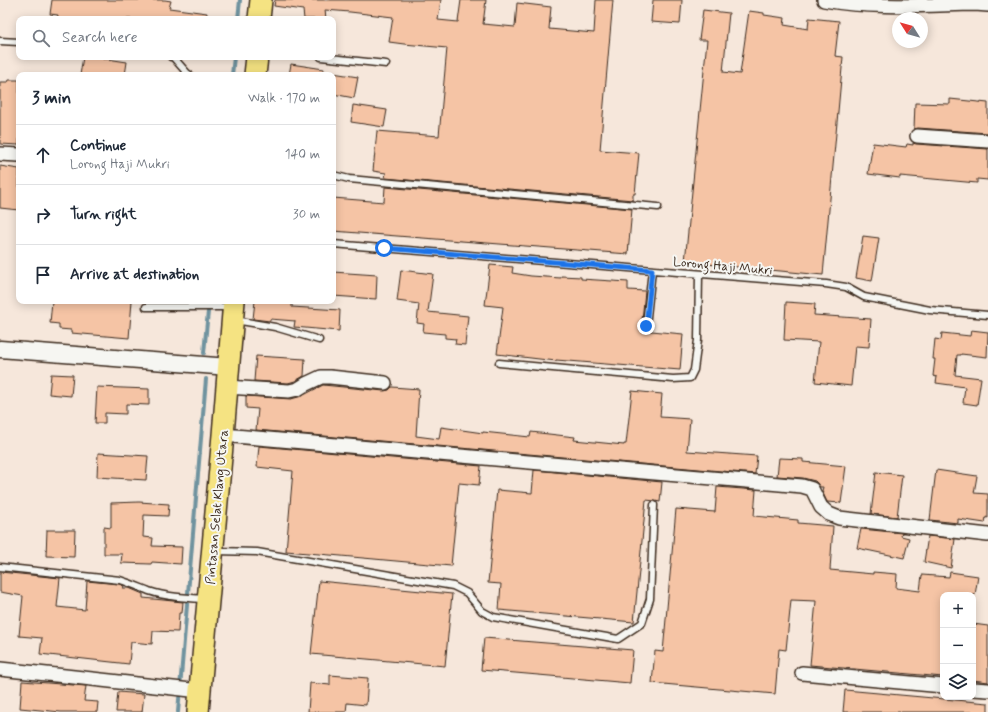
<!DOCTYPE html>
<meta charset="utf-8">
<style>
:root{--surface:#fff;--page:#f6f6f7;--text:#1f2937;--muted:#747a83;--line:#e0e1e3}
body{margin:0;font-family:Mynerve,sans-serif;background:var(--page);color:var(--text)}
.controls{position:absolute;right:12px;bottom:12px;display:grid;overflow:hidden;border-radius:8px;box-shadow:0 2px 10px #0003}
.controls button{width:36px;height:36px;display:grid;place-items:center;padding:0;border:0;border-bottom:1px solid var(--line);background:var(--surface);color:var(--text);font:20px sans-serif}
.compass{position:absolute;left:892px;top:12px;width:36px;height:36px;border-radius:50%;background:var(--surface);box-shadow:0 2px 10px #0003;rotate:307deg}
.stop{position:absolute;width:12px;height:12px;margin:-9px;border:3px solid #1a73e8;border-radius:50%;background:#fff}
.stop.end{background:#1a73e8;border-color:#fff;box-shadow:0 1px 4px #0008}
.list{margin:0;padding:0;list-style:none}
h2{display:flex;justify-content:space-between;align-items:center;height:52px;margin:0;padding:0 16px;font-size:17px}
h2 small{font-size:13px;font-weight:400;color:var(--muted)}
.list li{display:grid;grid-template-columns:26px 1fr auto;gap:12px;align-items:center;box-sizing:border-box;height:60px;padding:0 16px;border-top:1px solid var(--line)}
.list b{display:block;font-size:15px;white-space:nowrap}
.list p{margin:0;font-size:13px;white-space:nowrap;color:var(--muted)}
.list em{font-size:13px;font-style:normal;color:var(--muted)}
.icon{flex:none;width:22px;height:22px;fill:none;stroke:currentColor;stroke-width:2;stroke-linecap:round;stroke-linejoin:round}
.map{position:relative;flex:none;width:988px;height:712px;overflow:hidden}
.search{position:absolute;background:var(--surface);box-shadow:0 2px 10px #0003;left:16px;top:16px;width:320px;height:44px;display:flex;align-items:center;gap:10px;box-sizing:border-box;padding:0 14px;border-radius:8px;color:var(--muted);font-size:15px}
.panel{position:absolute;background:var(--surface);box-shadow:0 2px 10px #0003;left:16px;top:72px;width:320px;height:232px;border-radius:8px}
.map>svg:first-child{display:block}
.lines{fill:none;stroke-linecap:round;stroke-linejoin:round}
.stream{stroke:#70939f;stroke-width:4}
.building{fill:#f5c4a5;stroke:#3b2a1e}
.service-casing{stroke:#3b2a1e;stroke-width:9}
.minor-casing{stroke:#3b2a1e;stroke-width:16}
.tertiary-casing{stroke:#3b2a1e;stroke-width:19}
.trunk-casing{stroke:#3b2a1e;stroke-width:24}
.service{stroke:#f6f6f2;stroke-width:6}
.minor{stroke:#f6f6f2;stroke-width:13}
.tertiary{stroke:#f6f6f2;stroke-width:16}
.trunk{stroke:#f5e382;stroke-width:21}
.route{stroke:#1a73e8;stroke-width:5}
.labels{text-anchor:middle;stroke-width:4;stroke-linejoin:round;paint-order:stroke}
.street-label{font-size:13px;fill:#3b2a1e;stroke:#f6f6f2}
</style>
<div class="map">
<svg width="988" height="712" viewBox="0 0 988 712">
<rect width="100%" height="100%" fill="#f6e7db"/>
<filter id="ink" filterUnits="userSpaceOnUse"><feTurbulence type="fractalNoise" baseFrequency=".025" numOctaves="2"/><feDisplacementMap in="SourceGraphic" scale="8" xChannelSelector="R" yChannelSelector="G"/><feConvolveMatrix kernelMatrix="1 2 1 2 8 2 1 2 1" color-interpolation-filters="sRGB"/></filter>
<g filter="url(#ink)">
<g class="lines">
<!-- stream -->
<path class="stream" d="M 238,19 L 240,0
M 232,75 L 234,57
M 204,353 L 209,301
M 178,712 L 206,379"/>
</g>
<!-- building -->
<path class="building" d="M 52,0 L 165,0 L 171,1 L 169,8 L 207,13 L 206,19 L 57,19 L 58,15 L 50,14 Z
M 275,0 L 441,0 L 438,20 L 458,22 L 461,0 L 486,0 L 483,24 L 515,27 L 517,3 L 551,7 L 549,29 L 594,33 L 596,0 L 613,0 L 600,150 L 639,153 L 635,194 L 633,194 L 633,200 L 385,178 L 386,173 L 373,171 L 377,131 L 439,136 L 447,48 L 404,44 L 389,42 L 393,17 L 350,12 L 325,10 L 326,19 L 304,19 L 303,10 L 274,6 Z
M 653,0 L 682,0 L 680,24 L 651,22 Z
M 703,10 L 729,13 L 723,72 L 740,74 L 749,11 L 764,13 L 764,15 L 785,18 L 784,25 L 808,29 L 809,18 L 839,21 L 835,56 L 843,57 L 823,275 L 685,262 L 707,40 L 699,40 Z
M 83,57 L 101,57 L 101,58 L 127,62 L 125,75 L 80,75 Z
M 291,64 L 324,69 L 323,75 L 289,75 Z
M 333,73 L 358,77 L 354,98 L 333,94 Z
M 9,80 L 19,80 L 19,145 L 0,144 L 0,82 L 8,82 Z
M 950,99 L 988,103 L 988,133 L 918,128 L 914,129 L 915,103 L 950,104 Z
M 353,105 L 387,110 L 384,127 L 351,122 Z
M 873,143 L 906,147 L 907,144 L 913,145 L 913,143 L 916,144 L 988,149 L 988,180 L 977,179 L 977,183 L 900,176 L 900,178 L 868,174 Z
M 0,166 L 19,169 L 19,210 L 0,208 Z
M 385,187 L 632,209 L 628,254 L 333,231 L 333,198 L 384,202 Z
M 863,236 L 879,238 L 872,281 L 856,278 Z
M 490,265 L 513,267 L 512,273 L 531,276 L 561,278 L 561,276 L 581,277 L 581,279 L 628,282 L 628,290 L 645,291 L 641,330 L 683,334 L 680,370 L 556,360 L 556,361 L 497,354 L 503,307 L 485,305 Z
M 401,270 L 433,274 L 428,312 L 468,316 L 465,345 L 455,344 L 456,339 L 445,338 L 445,334 L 423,332 L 424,324 L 417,323 L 419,304 L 397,301 Z
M 333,272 L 377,275 L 376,299 L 333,296 Z
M 52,301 L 132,301 L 129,338 L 71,333 L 71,330 L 59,329 L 59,324 L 50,323 Z
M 255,301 L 292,301 L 292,307 L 340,310 L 339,331 L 294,327 L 295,321 L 270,319 L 270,321 L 253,319 Z
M 786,302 L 815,304 L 814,315 L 871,319 L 869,347 L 855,346 L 851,386 L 815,382 L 819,342 L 784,340 Z
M 971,330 L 988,332 L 987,357 L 961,354 L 961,355 L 957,355 L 955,375 L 981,378 L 977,405 L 963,403 L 965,387 L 936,383 L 937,377 L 933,376 L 935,359 L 933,359 L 935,339 L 941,340 L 942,333 L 970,336 Z
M 256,356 L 305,359 L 304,376 L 295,381 L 288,383 L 254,381 Z
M 51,374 L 73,375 L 71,396 L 49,394 Z
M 323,385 L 384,391 L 389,390 L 392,387 L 419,389 L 416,436 L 439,439 L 441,427 L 483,433 L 483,432 L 530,437 L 531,432 L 575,437 L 574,440 L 624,445 L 624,444 L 626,444 L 632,391 L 662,394 L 660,417 L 690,419 L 687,451 L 757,456 L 755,474 L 256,430 L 258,409 L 246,408 L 246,396 L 291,399 L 302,396 Z
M 97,387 L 149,389 L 149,405 L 126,404 L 126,414 L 105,413 L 105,423 L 95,423 Z
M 259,446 L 481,466 L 479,485 L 459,483 L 451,566 L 286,551 L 293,471 L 257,467 Z
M 98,453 L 148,456 L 146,480 L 97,477 Z
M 779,458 L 803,459 L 803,462 L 846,466 L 841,503 L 827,502 L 822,491 L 823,487 L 820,487 L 817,483 L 815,481 L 803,478 L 777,476 Z
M 534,470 L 662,482 L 660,502 L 655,501 L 646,500 L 634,622 L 499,610 L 501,584 L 488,583 L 497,490 L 532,493 Z
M 936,470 L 977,476 L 974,493 L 988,494 L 988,518 L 986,517 L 985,523 L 958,519 L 958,523 L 930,520 Z
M 876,472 L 902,475 L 897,517 L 871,514 Z
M 717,487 L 756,490 L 754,516 L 798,520 L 798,523 L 833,526 L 830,570 L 873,574 L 873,572 L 897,574 L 896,588 L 920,591 L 922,575 L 949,577 L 950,572 L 978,576 L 975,595 L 943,595 L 943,677 L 810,665 L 816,601 L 791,600 L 786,650 L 779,649 L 775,694 L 652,683 L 655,651 L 663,652 L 676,509 L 715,512 Z
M 139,502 L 169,504 L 168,516 L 144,515 L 143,537 L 153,538 L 152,546 L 182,547 L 181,564 L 152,562 L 151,564 L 121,563 L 122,554 L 104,554 L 104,527 L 111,528 L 111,503 Z
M 861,529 L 902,533 L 901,536 L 909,538 L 904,558 L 857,548 Z
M 47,530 L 75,530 L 74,557 L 46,556 Z
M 928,536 L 955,539 L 951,568 L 924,562 Z
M 0,572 L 60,578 L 57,607 L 85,610 L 87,581 L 119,584 L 124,586 L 123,588 L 129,588 L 143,594 L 143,598 L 183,602 L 182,613 L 179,613 L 178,632 L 153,631 L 152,644 L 131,642 L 129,664 L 40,654 L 42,638 L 19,636 L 23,596 L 0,592 Z
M 319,581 L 452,594 L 445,666 L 311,654 Z
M 973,624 L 988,626 L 988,682 L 973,680 Z
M 484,638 L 633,650 L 630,683 L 481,670 Z
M 330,675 L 368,678 L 366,705 L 347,703 L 346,712 L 308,712 L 310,683 L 330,685 Z
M 22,681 L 86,686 L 84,701 L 98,702 L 97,712 L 61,712 L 20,708 Z
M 845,690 L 988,703 L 988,712 L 843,712 Z
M 118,692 L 144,694 L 142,712 L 116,712 Z"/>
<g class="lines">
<!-- service casing -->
<g class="service-casing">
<path id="service" d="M 0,41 L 19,42
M 171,57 L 173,57 L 187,73 L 190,75
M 321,57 L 386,64
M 333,175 L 349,179 L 658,207
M 333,244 L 826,284 L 846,287 L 864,297 L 930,310 L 988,315
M 146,307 L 230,307
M 235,320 L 275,327 L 319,340
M 646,326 L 652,270
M 499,363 L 673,379 L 690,378 L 694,370 L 698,340 L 699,274
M 216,551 L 257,552 L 453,586 L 467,593 L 482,611 L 493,617 L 618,639 L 642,623 L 650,599 L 654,505
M 0,567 L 120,580 C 130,583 139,587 149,591 C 166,597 186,598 204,599"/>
</g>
<!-- minor casing -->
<g class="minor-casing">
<path id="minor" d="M 824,0 C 874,9 925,5 975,4 L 988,5
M 917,136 L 988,141
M 0,154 L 19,155
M 227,387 L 289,391 L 298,389 L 306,384 L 321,377 L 330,377 L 385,383
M 223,435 L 802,486 L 812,489 L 821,507 L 829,514 L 839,518 L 988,535
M 0,669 L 56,675 L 200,691
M 802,673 L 943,686
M 973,689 L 988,690"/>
</g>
<!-- tertiary casing -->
<g class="tertiary-casing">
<path id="tertiary" d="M 0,349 L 229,367"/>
</g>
<!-- trunk casing -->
<g class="trunk-casing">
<path id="trunk" d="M 259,19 L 261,0
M 255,75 L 257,57
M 198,712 L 223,435 L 234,301"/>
</g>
<!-- service -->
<use href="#service" class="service"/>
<!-- minor -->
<use href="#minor" class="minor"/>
<!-- tertiary -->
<use href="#tertiary" class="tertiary"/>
<!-- trunk -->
<use href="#trunk" class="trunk"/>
</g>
</g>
<g class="lines" filter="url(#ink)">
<!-- route -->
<path class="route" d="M 384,248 L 652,270 L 646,326"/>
</g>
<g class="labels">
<!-- street labels -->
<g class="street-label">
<text transform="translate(723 265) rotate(5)" y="5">Lorong Haji Mukri</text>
<text transform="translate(216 507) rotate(-85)" y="5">Pintasan Selat Klang Utara</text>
</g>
</g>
</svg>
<div class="controls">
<button>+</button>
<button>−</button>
<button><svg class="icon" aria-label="layers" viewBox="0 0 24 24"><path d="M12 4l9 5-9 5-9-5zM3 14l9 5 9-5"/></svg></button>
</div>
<svg class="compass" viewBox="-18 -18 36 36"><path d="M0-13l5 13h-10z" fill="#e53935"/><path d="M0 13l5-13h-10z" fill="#747a83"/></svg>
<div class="stop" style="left:384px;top:248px"></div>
<div class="stop end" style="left:646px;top:326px"></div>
<div class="search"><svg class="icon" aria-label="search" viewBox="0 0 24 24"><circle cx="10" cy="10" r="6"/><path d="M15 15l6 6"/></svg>Search here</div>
<section class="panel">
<h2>3 min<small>Walk · 170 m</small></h2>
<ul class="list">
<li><svg class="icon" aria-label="ahead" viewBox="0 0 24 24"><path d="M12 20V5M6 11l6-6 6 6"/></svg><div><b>Continue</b><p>Lorong Haji Mukri</p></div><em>140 m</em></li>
<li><svg class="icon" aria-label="right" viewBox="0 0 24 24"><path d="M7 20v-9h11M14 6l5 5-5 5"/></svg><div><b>Turn right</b></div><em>30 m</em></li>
<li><svg class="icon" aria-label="arrive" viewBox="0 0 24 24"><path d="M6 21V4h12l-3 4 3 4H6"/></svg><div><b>Arrive at destination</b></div></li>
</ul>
</section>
</div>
